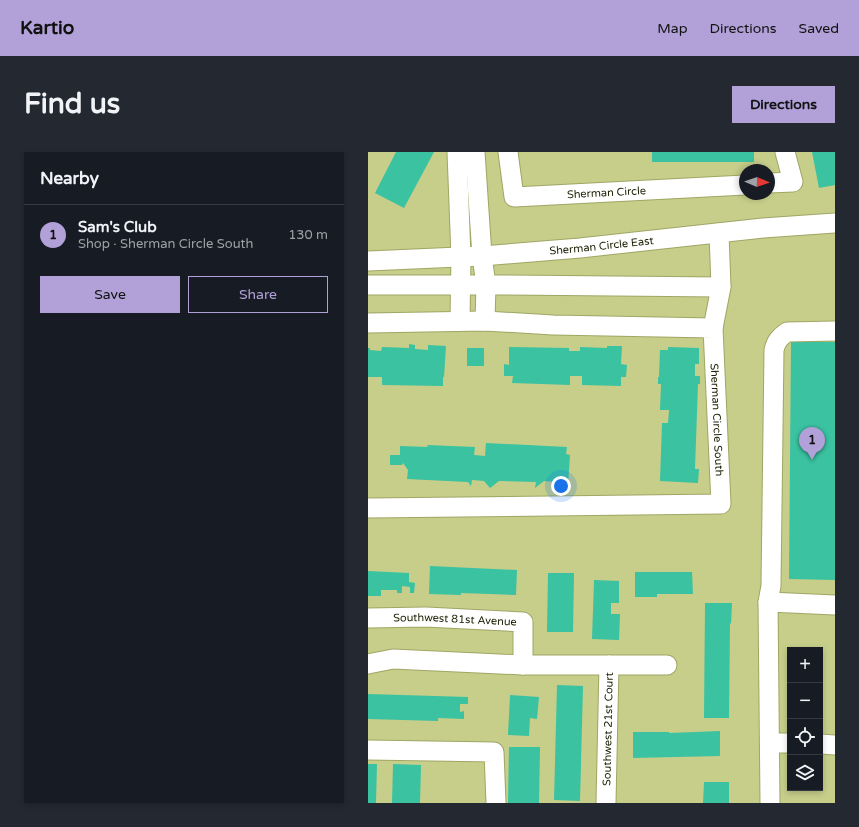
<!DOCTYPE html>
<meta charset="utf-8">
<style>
:root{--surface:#171b24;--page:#242831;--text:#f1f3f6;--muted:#9ea1a6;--line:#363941;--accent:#b1a1d8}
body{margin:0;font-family:"Varela Round",sans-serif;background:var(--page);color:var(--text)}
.controls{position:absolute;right:12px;bottom:12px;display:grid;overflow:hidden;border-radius:0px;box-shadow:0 2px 6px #0003}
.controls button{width:36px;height:36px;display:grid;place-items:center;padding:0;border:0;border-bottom:1px solid var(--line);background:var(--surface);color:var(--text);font:20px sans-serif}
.compass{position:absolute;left:371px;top:12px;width:36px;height:36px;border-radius:50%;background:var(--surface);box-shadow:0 2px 6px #0003;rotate:92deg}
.you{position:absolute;left:193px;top:334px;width:14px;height:14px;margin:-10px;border:3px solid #fff;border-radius:50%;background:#1a73e8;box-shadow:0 0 0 6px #1a73e833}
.badge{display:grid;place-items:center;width:26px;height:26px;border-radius:50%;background:var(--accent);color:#111;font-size:13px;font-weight:700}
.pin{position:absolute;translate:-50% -33px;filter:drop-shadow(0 1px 2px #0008)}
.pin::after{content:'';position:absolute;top:21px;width:14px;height:12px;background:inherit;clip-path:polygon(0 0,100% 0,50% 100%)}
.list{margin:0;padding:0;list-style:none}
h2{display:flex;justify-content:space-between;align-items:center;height:52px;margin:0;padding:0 16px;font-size:17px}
h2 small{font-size:13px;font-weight:400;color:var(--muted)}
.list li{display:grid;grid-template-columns:26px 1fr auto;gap:12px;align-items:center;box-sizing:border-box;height:60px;padding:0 16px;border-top:1px solid var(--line)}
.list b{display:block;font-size:15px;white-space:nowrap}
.list p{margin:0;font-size:13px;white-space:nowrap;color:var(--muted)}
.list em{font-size:13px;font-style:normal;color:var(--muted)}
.actions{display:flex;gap:8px;padding:12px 16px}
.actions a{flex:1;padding:9px 0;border:1px solid var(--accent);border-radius:0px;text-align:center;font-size:14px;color:var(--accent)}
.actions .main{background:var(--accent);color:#111}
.icon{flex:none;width:22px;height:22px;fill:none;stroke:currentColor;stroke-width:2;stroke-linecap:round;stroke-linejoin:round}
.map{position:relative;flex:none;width:467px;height:651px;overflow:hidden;border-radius:0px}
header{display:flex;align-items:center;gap:24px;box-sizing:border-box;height:56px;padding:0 20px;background:var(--accent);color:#111}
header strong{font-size:19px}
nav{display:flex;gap:22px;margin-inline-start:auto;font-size:14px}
.intro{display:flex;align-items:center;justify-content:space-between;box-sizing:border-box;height:96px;padding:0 24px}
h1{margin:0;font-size:28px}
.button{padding:10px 18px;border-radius:0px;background:var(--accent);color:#111;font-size:14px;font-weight:700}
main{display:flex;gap:24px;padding:0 24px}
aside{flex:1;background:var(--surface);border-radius:0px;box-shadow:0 2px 6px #0003}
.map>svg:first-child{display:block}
.building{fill:#3ac2a1}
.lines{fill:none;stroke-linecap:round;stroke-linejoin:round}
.minor-casing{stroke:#a0a664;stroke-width:21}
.minor{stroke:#fff;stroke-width:19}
.labels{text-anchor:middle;stroke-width:3.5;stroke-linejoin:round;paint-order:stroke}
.street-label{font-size:11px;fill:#1e2005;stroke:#e7ebca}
</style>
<header>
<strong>Kartio</strong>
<nav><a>Map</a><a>Directions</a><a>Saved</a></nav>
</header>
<div class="intro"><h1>Find us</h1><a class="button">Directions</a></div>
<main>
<aside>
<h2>Nearby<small></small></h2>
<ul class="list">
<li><span class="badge">1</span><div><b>Sam's Club</b><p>Shop · Sherman Circle South</p></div><em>130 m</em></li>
</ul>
<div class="actions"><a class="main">Save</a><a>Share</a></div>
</aside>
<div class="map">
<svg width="467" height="651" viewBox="0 0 467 651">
<rect width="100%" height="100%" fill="#c6ce8a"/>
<!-- building -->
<path class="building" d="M 28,0 L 66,0 L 36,56 L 7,41 Z
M 284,0 L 386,0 L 386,10 L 284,10 Z
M 444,0 L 467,0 L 467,33 L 451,36 Z
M 423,189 L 467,190 L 467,428 L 421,427 Z
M 41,192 L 47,193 L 47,197 L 60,198 L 60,193 L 78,194 L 76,225 L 75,225 L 75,234 L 14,233 L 14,225 L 0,225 L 0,196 L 2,196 L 2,198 L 13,199 L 14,195 L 41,196 Z
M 239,194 L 254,194 L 253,212 L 259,213 L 258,225 L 253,225 L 253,234 L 214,233 L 214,224 L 202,224 L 202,233 L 144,231 L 145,224 L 136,224 L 136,212 L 141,213 L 141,195 L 201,196 L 201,199 L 212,199 L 212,195 L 239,196 Z
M 300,195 L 331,196 L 331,212 L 327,212 L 327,224 L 332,224 L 332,232 L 330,232 L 327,317 L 331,317 L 330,331 L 292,329 L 294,271 L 300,271 L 301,258 L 292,258 L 293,232 L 290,232 L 290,225 L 291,225 L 292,198 L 300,198 Z
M 99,196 L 116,196 L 116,214 L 99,214 Z
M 118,291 L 199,295 L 198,302 L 202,303 L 200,334 L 186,334 L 186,330 L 176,329 L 167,336 L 168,330 L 131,329 L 122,336 L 116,329 L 104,328 L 103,334 L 100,330 L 39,327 L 40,318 L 35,311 L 34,313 L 22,313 L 22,303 L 32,303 L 32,294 L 60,295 L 59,293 L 107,295 L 106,303 L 117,304 Z
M 62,414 L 149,418 L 148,443 L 93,441 L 93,443 L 61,442 Z
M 0,419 L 41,421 L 41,430 L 47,431 L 46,441 L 42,441 L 42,435 L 34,434 L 34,441 L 29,441 L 29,438 L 13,438 L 13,444 L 0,444 Z
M 267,420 L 324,420 L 325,442 L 289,442 L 289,445 L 267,445 Z
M 180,421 L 206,421 L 205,480 L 179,480 Z
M 226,428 L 251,429 L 251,451 L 243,451 L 243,462 L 252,462 L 251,488 L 224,487 Z
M 337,451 L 364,451 L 363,472 L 362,471 L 361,566 L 336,566 Z
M 189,533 L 215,534 L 212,649 L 186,648 Z
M 0,542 L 100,545 L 100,552 L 92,552 L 92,560 L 96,559 L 96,567 L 70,566 L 70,569 L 0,567 Z
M 142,543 L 171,545 L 169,567 L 162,566 L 161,584 L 140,583 Z
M 352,579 L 352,604 L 265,606 L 265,580 L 301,580 L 301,581 Z
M 141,595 L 172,595 L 171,651 L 140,651 Z
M 0,612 L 9,612 L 8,651 L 0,651 Z
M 25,612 L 53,613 L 52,651 L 24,651 Z
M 336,630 L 361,630 L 361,651 L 335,651 Z"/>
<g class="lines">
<!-- minor casing -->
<g class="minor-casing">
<g id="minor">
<path d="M 89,0 L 93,105 L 92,169"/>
<path d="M 107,0 L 114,104 L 118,133 L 117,169"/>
<path id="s1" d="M 140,0 L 146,45 L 377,33"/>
<path d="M 401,31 L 425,30 L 417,0"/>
<path id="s2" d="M 0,109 L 114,104 L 212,96 L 395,76 L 467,71"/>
<path d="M 0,133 L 130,133 L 353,135"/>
<path id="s3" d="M 0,171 L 117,169 L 185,173 L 345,176 L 353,352 L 0,356"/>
<path d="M 345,176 L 353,135 L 351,81"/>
<path d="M 400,450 L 403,434 L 406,198 C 408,189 412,185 419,180 L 467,179"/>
<path id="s4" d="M 0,466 L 58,465 L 155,470 L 155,513 L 299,513"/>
<path d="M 0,512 L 25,507 L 155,513"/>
<path d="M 402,591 L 422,591"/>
<path d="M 452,592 L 467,593"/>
<path d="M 0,598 L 126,600 L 128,651"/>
<path id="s5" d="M 238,651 L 241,513"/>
<path d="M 402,651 L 400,450 L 467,453"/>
</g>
</g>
<!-- minor -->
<use href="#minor" class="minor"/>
</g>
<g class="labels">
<!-- street labels -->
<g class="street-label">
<text dy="4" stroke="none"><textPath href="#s1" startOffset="138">Sherman Circle</textPath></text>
<text dy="4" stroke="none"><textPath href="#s2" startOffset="234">Sherman Circle East</textPath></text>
<text dy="4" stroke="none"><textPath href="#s3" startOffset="437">Sherman Circle South</textPath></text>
<text dy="4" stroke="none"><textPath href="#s4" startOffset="87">Southwest 81st Avenue</textPath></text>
<text dy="4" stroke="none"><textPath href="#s5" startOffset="74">Southwest 21st Court</textPath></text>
</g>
</g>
</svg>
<div class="controls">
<button>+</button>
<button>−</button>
<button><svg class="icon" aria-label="locate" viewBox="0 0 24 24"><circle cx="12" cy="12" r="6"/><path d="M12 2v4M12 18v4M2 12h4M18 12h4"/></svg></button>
<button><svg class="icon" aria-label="layers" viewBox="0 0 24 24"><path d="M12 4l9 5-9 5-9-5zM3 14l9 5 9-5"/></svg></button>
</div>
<svg class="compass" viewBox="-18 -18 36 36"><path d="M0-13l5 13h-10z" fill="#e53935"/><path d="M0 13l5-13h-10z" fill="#9ea1a6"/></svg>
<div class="you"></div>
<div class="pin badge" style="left:444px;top:308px">1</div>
</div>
</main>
